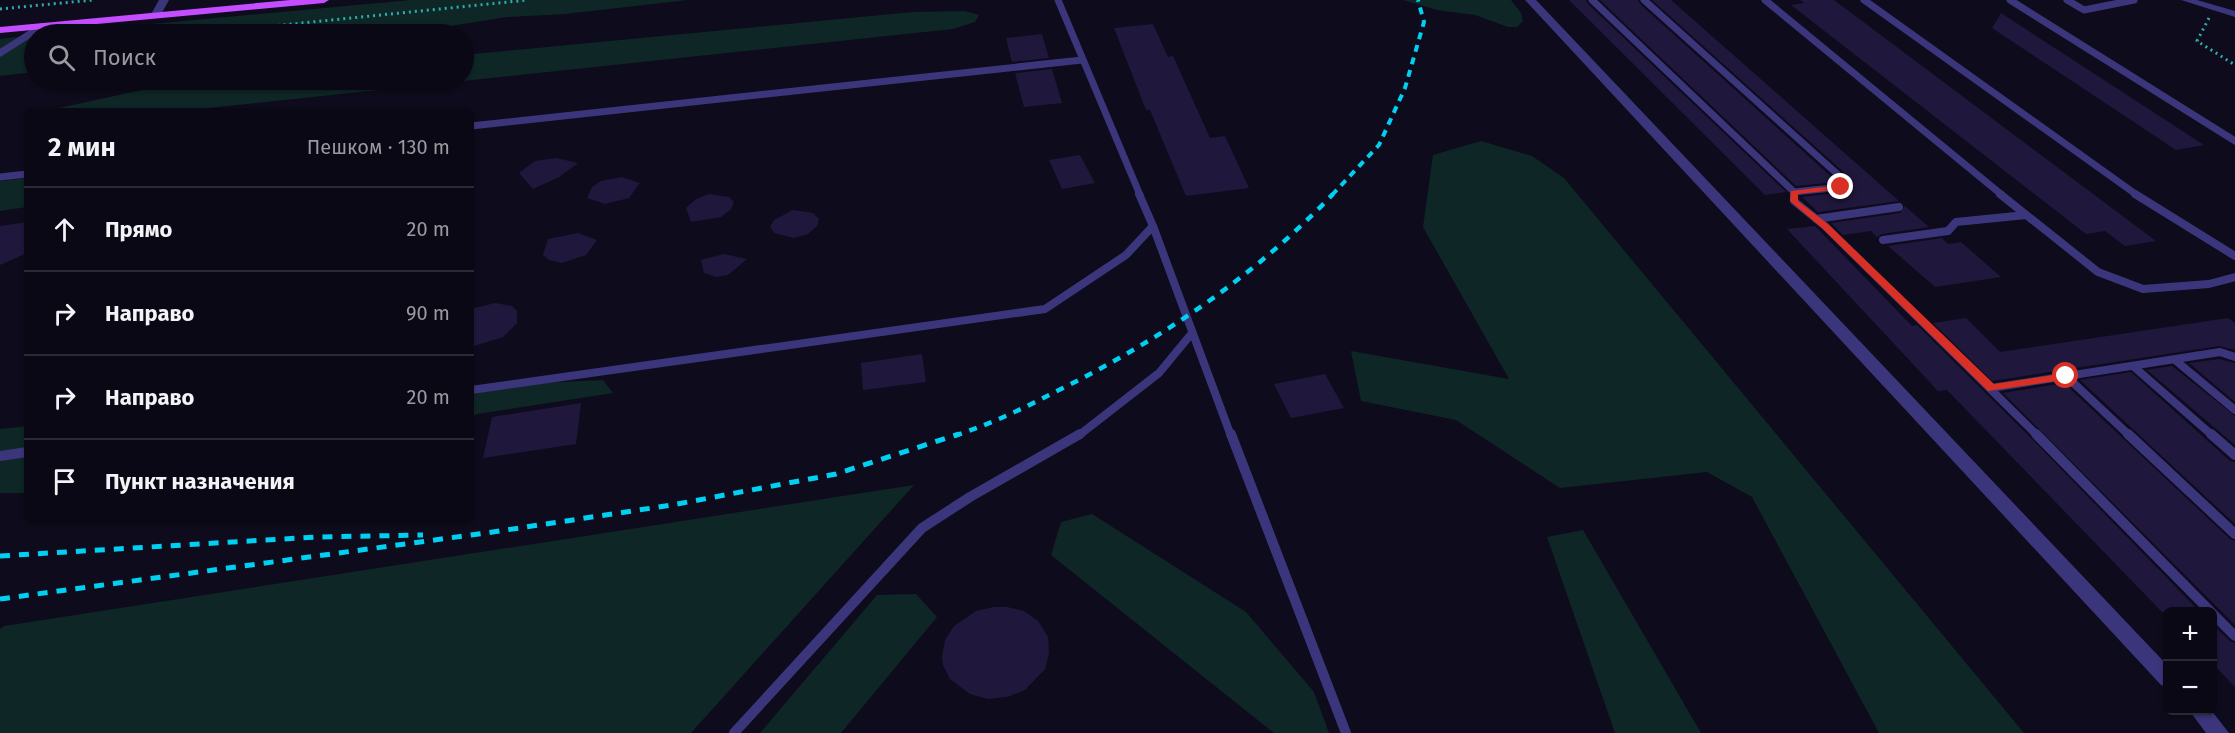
<!DOCTYPE html>
<html lang="ru">
<meta charset="utf-8">
<style>
:root{--surface:#0a0815;--page:#181622;--text:#f1f3f6;--muted:#999aa0;--line:#2a2934}
body{margin:0;font-family:"Fira Sans",sans-serif;background:var(--page);color:var(--text)}
.controls{position:absolute;right:18px;bottom:18px;display:grid;overflow:hidden;border-radius:9px;box-shadow:0 2px 4px #0004}
.controls button{width:54px;height:54px;display:grid;place-items:center;padding:0;border:0;border-bottom:2px solid var(--line);background:var(--surface);color:var(--text);font:30px sans-serif}
.stop{position:absolute;width:18px;height:18px;margin:-14px;border:4px solid #d93025;border-radius:50%;background:#fff}
.stop.end{background:#d93025;border-color:#fff;box-shadow:0 2px 6px #0008}
.list{margin:0;padding:0;list-style:none}
h2{display:flex;justify-content:space-between;align-items:center;height:78px;margin:0;padding:0 24px;font-size:26px}
h2 small{font-size:20px;font-weight:400;color:var(--muted)}
.list li{display:grid;grid-template-columns:39px 1fr auto;gap:18px;align-items:center;box-sizing:border-box;height:84px;padding:0 24px;border-top:2px solid var(--line)}
.list b{display:block;font-size:22px;white-space:nowrap}
.list em{font-size:20px;font-style:normal;color:var(--muted)}
.icon{flex:none;width:33px;height:33px;fill:none;stroke:currentColor;stroke-width:2;stroke-linecap:round;stroke-linejoin:round}
.map{position:relative;flex:none;width:2235px;height:733px;overflow:hidden}
.search{position:absolute;background:var(--surface);box-shadow:0 2px 4px #0004;left:24px;top:24px;width:450px;height:66px;display:flex;align-items:center;gap:15px;box-sizing:border-box;padding:0 21px;border-radius:33px;color:var(--muted);font-size:22px}
.panel{position:absolute;background:var(--surface);box-shadow:0 2px 4px #0004;left:24px;top:108px;width:450px;height:414px;border-radius:9px}
.map>svg:first-child{display:block}
.green{fill:#0e2626}
.building{fill:#20173d}
.lines{fill:none;stroke-linecap:round;stroke-linejoin:round}
.path{stroke:#2cadaa;stroke-width:3;stroke-dasharray:2 4;stroke-linecap:butt}
.lane-far2{stroke:#3b367b;stroke-width:7}
.lane-far1{stroke:#3b367b;stroke-width:8}
.lane{stroke:#3b367b;stroke-width:10}
.street{fill:#3b367b;fill-rule:evenodd}
.primary{fill:#c34dff;fill-rule:evenodd}
.rail-far2{stroke:#00d0f1;stroke-width:4;stroke-dasharray:7 6;stroke-linecap:butt}
.rail-far1{stroke:#00d0f1;stroke-width:4.5;stroke-dasharray:8 8;stroke-linecap:butt}
.rail{stroke:#00d0f1;stroke-width:5;stroke-dasharray:10 9;stroke-linecap:butt}
.route{fill:#d93025}
</style>
<div class="map">
<svg width="2235" height="733" viewBox="0 0 2235 733">
<rect width="100%" height="100%" fill="#0e0b1c"/>
<!-- green -->
<path class="green" d="M 411,0 L 688,0 L 565,14 L 507,17 L 400,34 L 44,34 Z
M 1403,0 L 1511,0 L 1521,13 L 1523,21 L 1517,27 L 1508,27 L 1475,15 L 1437,10 Z
M 965,11 L 979,15 L 975,22 L 953,29 L 180,111 L 45,111 L 179,82 L 229,82 L 253,80 L 464,80 L 464,55 L 912,12 Z
M 34,35 L 34,72 L 0,76 L 0,39 Z
M 1481,141 L 1532,156 L 1564,178 L 2024,733 L 1879,733 L 1752,497 L 1707,472 L 1560,488 L 1456,420 L 1361,401 L 1351,351 L 1509,379 L 1423,227 L 1433,155 Z
M 27,178 L 27,207 L 0,211 L 0,181 Z
M 603,380 L 613,393 L 477,414 L 471,417 L 471,386 Z
M 27,426 L 27,493 L 0,493 L 0,429 Z
M 914,485 L 691,733 L 0,733 L 0,629 L 4,626 Z
M 1092,514 L 1246,612 L 1314,692 L 1329,733 L 1274,733 L 1051,555 L 1061,522 Z
M 1583,530 L 1701,733 L 1615,733 L 1547,537 Z
M 916,594 L 937,617 L 841,733 L 760,733 L 877,595 Z"/>
<!-- building -->
<path class="building" d="M 1569,0 L 1586,0 L 1588,4 L 1786,192 L 1765,195 Z
M 1600,0 L 1638,0 L 1640,4 L 1837,182 L 1796,186 Z
M 1652,0 L 1671,0 L 1899,201 L 1818,212 L 1802,197 L 1844,192 L 1849,182 L 1848,176 Z
M 1800,0 L 1834,0 L 2156,241 L 2125,246 L 2105,231 L 2086,234 L 1791,5 L 1804,3 Z
M 2001,13 L 2204,145 L 2176,150 L 1992,28 Z
M 1153,24 L 1168,57 L 1173,56 L 1210,138 L 1225,136 L 1249,188 L 1186,196 L 1150,110 L 1146,110 L 1114,28 Z
M 1042,34 L 1049,58 L 1012,62 L 1006,38 Z
M 1052,69 L 1062,103 L 1024,107 L 1015,73 Z
M 1080,155 L 1095,183 L 1062,189 L 1049,160 Z
M 556,158 L 578,163 L 559,177 L 533,189 L 519,173 L 535,161 Z
M 622,177 L 640,183 L 629,198 L 605,204 L 587,198 L 592,187 L 601,181 Z
M 709,194 L 729,197 L 734,202 L 731,209 L 721,217 L 691,222 L 686,208 L 696,199 Z
M 1905,206 L 1929,227 L 1882,234 L 1877,237 L 1871,231 L 1843,235 L 1831,223 L 1900,213 Z
M 793,210 L 813,213 L 819,219 L 817,226 L 808,234 L 794,238 L 774,233 L 770,227 L 774,220 Z
M 27,222 L 27,253 L 0,265 L 0,226 Z
M 1815,226 L 1912,326 L 1917,325 L 2029,436 L 2200,612 L 2162,612 L 1947,390 L 1938,391 L 1787,229 Z
M 578,233 L 597,240 L 586,255 L 562,263 L 549,260 L 543,255 L 548,239 Z
M 1942,238 L 1948,244 L 1961,242 L 2001,277 L 1935,287 L 1888,246 Z
M 724,254 L 747,259 L 728,275 L 716,277 L 704,273 L 701,260 Z
M 495,303 L 512,306 L 517,311 L 517,323 L 503,337 L 471,347 L 471,309 Z
M 1966,318 L 2000,352 L 2228,318 L 2235,323 L 2235,350 L 2219,346 L 1992,381 L 1933,323 Z
M 922,354 L 926,382 L 863,390 L 861,363 Z
M 2219,359 L 2235,363 L 2235,402 L 2189,363 Z
M 2172,366 L 2235,416 L 2235,445 L 2147,370 Z
M 2131,372 L 2230,461 L 2235,462 L 2235,524 L 2080,380 Z
M 1325,374 L 1344,408 L 1291,418 L 1274,384 Z
M 2064,383 L 2230,539 L 2235,541 L 2235,625 L 2003,393 Z
M 581,403 L 576,444 L 483,458 L 492,417 Z
M 994,607 L 1007,607 L 1024,611 L 1038,621 L 1048,637 L 1049,653 L 1045,669 L 1025,690 L 1007,697 L 988,699 L 970,694 L 950,679 L 943,665 L 942,657 L 945,640 L 954,626 L 976,611 Z
M 2212,624 L 2230,641 L 2235,643 L 2235,687 L 2212,663 Z"/>
<g class="lines">
<!-- path -->
<path class="path" d="M 0,9 L 93,0
M 2209,18 L 2197,41 L 2235,65
M 194,34 L 528,0"/>
<!-- lane-far2 -->
<path class="lane-far2" d="M 1058,0 L 1140,195
M 1592,0 L 1794,192 L 1794,195
M 1644,0 L 1844,180 L 1841,187 L 1794,192
M 1765,0 L 2002,195
M 1864,0 L 2137,195
M 2010,0 L 2235,141
M 2067,0 L 2084,10 L 2134,0
M 0,53 L 41,27
M 471,126 L 1082,60
M 0,177 L 27,174"/>
<!-- lane-far1 -->
<path class="lane-far1" d="M 1794,194 L 1794,201 L 1825,226 L 2038,436
M 2000,194 L 2098,272 L 2143,289 L 2209,284 L 2235,277
M 2135,194 L 2235,256
M 1816,219 L 1899,207
M 1153,226 L 1231,436
M 1883,240 L 1948,231 L 1956,222 L 2026,215
M 2175,360 L 2235,410
M 2133,366 L 2213,436
M 2066,376 L 2130,436
M 1991,388 L 2220,352 L 2235,357
M 471,390 L 1045,309 L 1126,255 L 1153,226 L 1139,194
M 1078,436 L 1159,373 L 1192,333"/>
<!-- lane -->
<path class="lane" d="M 1231,434 L 1346,733
M 2036,434 L 2211,612
M 2128,434 L 2235,534
M 2211,434 L 2235,455
M 0,456 L 27,452
M 2212,613 L 2235,636
M 734,733 L 922,528 L 970,497 L 1080,434"/>
<!-- street -->
<path class="street" d="M 159,0 L 169,0 L 159,18 L 151,18 L 150,16 Z
M 1525,0 L 1536,0 L 2168,666 L 2168,687 L 2161,685 Z
M 2181,0 L 2197,0 L 2235,11 L 2235,17 Z
M 2189,710 L 2211,710 L 2229,733 L 2206,733 Z"/>
<!-- primary -->
<path class="primary" d="M 290,0 L 329,0 L 324,3 L 0,33 L 0,27 Z"/>
<!-- rail-far2 -->
<path class="rail-far2" d="M 1332,195 L 1379,145 L 1405,88 L 1424,22 L 1418,0"/>
<!-- rail-far1 -->
<path class="rail-far1" d="M 954,436 C 994,423 1026,407 1063,388 C 1163,338 1256,275 1333,194"/>
<!-- rail -->
<path class="rail" d="M 0,556 L 316,537 L 423,535
M 0,599 L 486,533 L 672,505 L 836,474 L 959,434"/>
</g>
<!-- route -->
<path class="route" d="M 1841,185 L 1845,187 L 1844,189 L 1798,194 L 1798,201 L 1828,224 L 1994,384 L 2066,373 L 2070,374 L 2070,379 L 1988,391 L 1822,228 L 1790,201 L 1791,191 Z"/>
</svg>
<div class="controls">
<button>+</button>
<button>−</button>
</div>
<div class="stop" style="left:2066px;top:376px"></div>
<div class="stop end" style="left:1841px;top:187px"></div>
<div class="search"><svg class="icon" aria-label="search" viewBox="0 0 24 24"><circle cx="10" cy="10" r="6"/><path d="M15 15l6 6"/></svg>Поиск</div>
<section class="panel">
<h2>2 мин<small>Пешком · 130 m</small></h2>
<ul class="list">
<li><svg class="icon" aria-label="ahead" viewBox="0 0 24 24"><path d="M12 20V5M6 11l6-6 6 6"/></svg><div><b>Прямо</b></div><em>20 m</em></li>
<li><svg class="icon" aria-label="right" viewBox="0 0 24 24"><path d="M7 20v-9h11M14 6l5 5-5 5"/></svg><div><b>Направо</b></div><em>90 m</em></li>
<li><svg class="icon" aria-label="right" viewBox="0 0 24 24"><path d="M7 20v-9h11M14 6l5 5-5 5"/></svg><div><b>Направо</b></div><em>20 m</em></li>
<li><svg class="icon" aria-label="arrive" viewBox="0 0 24 24"><path d="M6 21V4h12l-3 4 3 4H6"/></svg><div><b>Пункт назначения</b></div></li>
</ul>
</section>
</div>
